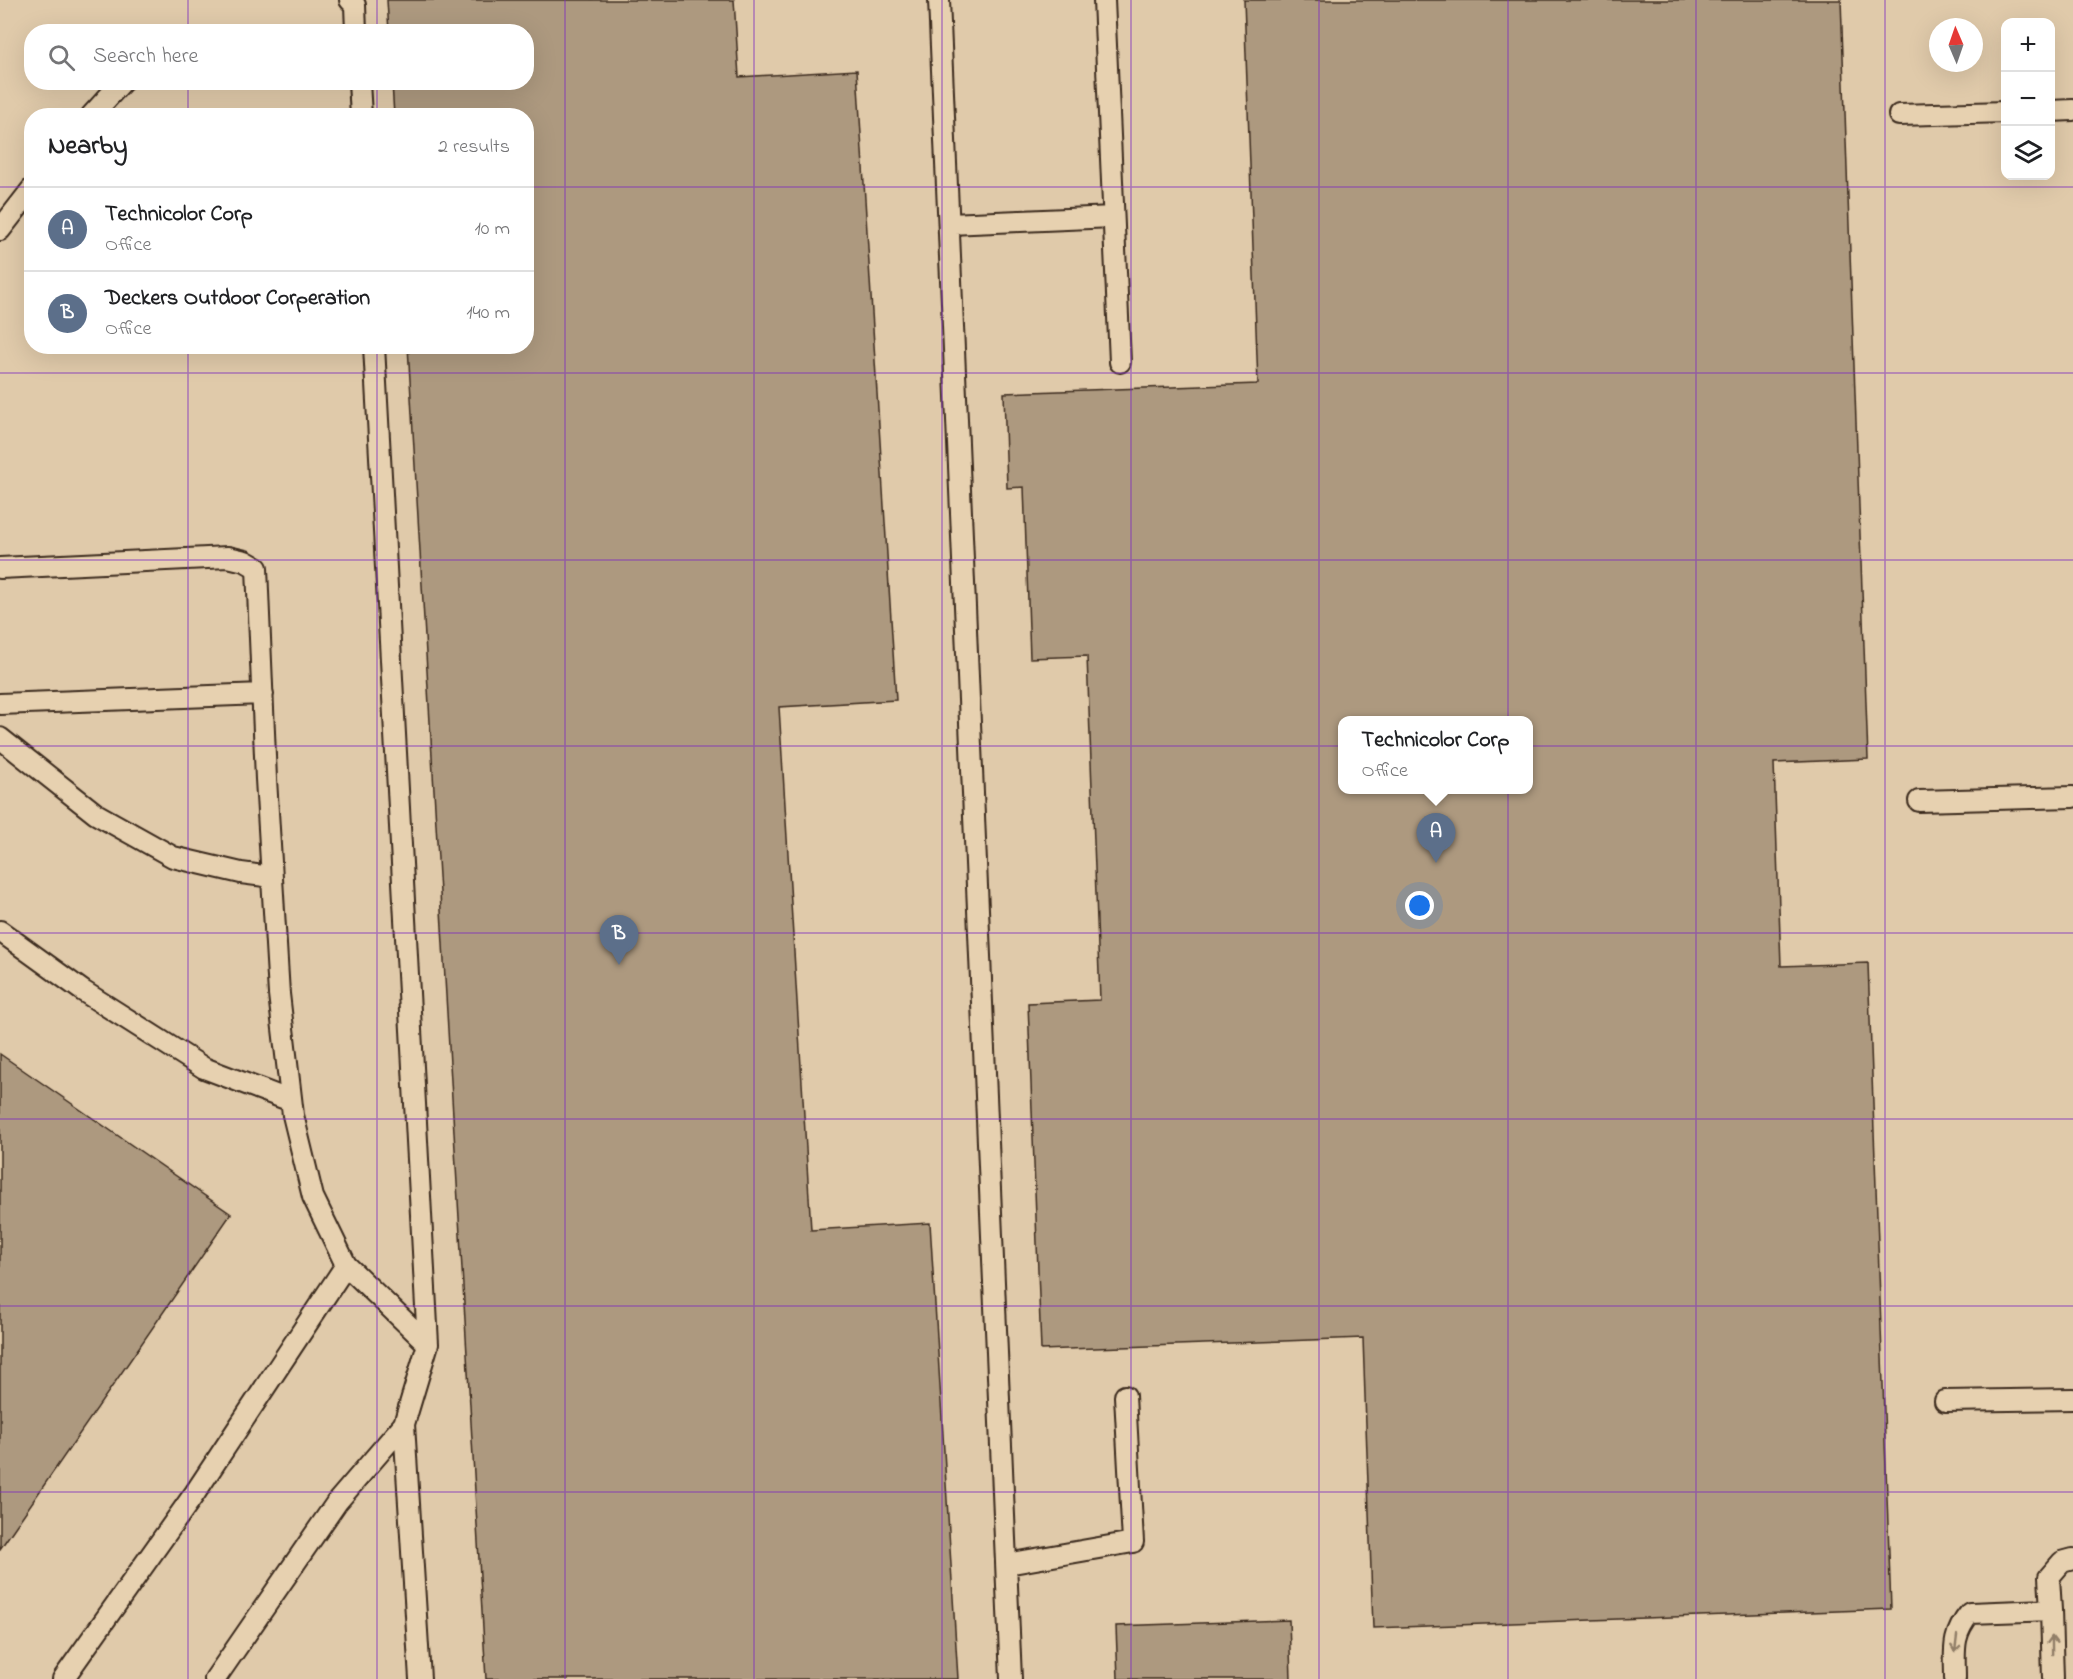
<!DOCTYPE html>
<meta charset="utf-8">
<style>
:root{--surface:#fff;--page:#f2f2f2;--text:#202124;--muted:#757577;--line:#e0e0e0;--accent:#c8321e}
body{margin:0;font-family:"Indie Flower",sans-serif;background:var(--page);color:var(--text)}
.controls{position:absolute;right:18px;top:18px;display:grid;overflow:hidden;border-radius:12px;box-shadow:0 6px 24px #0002}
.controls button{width:54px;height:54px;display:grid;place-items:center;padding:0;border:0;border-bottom:2px solid var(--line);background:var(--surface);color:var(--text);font:30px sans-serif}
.compass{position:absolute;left:1929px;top:18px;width:54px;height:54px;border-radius:50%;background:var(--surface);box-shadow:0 6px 24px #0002;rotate:358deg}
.you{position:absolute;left:1420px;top:906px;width:21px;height:21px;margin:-15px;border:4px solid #fff;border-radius:50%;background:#1a73e8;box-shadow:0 0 0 9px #1a73e833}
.badge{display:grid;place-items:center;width:39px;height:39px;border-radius:50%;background:var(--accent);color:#fff;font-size:20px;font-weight:700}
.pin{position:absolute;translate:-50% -50px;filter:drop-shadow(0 2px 3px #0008)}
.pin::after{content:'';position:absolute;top:32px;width:21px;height:18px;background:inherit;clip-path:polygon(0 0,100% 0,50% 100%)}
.popup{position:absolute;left:1338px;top:716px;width:195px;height:78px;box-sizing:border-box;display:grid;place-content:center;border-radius:12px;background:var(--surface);filter:drop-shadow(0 2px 4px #0005);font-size:20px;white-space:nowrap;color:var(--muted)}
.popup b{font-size:22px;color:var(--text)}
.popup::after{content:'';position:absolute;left:50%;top:100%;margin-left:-12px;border:12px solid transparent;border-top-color:var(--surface)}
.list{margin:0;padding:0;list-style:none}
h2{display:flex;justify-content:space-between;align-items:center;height:78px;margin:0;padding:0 24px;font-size:26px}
h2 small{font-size:20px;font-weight:400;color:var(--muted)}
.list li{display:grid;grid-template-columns:39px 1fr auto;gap:18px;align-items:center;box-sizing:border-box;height:84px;padding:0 24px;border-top:2px solid var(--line)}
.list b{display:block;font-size:22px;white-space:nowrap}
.list p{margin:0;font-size:20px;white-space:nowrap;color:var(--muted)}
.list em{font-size:20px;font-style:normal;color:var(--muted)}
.icon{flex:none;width:33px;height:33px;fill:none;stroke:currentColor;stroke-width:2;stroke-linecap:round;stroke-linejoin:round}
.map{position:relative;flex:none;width:2073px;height:1679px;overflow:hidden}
.search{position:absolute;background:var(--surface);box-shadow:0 6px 24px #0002;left:24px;top:24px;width:510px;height:66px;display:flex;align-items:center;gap:15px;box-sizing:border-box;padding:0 21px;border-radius:24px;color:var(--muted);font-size:22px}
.panel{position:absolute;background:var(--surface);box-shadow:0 6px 24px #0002;left:24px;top:108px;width:510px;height:246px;border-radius:24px}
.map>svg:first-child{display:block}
.building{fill:#ad997f;stroke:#3b2a1e;stroke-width:1.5;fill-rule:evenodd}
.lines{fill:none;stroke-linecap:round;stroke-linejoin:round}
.lane-casing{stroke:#3b2a1e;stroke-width:24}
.lane{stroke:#e7d1b0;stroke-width:20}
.oneway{stroke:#917e67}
.grid{fill:none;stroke:#7b2cbf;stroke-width:1.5;stroke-opacity:0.55}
</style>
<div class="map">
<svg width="2073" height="1679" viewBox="0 0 2073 1679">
<rect width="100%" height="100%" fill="#e0caaa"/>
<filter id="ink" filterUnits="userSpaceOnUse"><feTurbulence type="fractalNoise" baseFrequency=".0167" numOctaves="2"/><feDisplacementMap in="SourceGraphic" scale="12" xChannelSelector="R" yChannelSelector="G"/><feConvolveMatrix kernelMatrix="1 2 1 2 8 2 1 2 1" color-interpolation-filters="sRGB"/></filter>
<g filter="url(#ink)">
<!-- building -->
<path class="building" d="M 387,0 L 734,0 L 739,77 L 857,70 L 896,700 L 779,707 L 811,1230 L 930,1223 L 958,1679 L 486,1679 L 408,346 L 526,346 L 526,116 L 394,116 L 392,82 L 526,82 L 526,32 L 389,32 Z
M 1244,0 L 1841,0 L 1868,759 L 1774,763 L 1781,966 L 1868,963 L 1891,1609 L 1373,1628 L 1363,1338 L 1041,1350 L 1028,1003 L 1100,1000 L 1087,656 L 1030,658 L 1024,487 L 1007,488 L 1004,393 L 1258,384 ZM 1343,720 L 1529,720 L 1529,790 L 1343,790 Z
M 0,1054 L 231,1214 L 0,1549 Z
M 1289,1620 L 1291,1679 L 1118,1679 L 1116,1626 Z"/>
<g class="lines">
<!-- lane casing -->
<g class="lane-casing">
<path id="lane" d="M 350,0 L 355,5 L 356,32
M 939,0 L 1011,1679
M 1104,0 L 1120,362
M 359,82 L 361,116
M 2050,111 L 2073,110
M 1899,115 L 2006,112
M 91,116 L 122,82
M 949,224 L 1113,217
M 0,230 L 32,189
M 0,568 L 228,557 L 245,561 L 257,568 L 266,779 L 279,994 L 293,1115 L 313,1197 L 346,1265 L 195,1493 L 63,1679
M 0,704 L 263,694
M 0,738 L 96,814 L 173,857 L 241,873 L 272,877
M 1919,801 L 2073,797
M 0,931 L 83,991 L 204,1068 L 291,1101
M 346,1265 L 428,1344
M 1945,1401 L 2073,1399
M 404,1424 L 420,1679
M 1007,1564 L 1133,1542 L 1125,1396
M 2051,1610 L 2053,1679
M 215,1679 L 337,1502 L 404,1424 L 428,1344 L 374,346
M 1955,1679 C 1955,1651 1951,1636 1970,1613 L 2051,1610 L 2049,1577 L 2062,1562 L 2073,1559"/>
</g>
<!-- lane -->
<use href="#lane" class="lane"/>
</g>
<!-- one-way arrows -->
<defs><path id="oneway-shaft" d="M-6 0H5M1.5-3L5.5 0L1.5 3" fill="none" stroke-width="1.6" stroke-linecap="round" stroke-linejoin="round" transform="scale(1.5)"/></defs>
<g class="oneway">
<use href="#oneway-shaft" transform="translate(1956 1644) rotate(97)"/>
<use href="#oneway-shaft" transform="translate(2052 1645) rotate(-91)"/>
</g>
</g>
<!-- grid -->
<path class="grid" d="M 188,0 L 188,32M 377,0 L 377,32M 565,0 L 565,1679M 754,0 L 754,1679M 942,0 L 942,1679M 1131,0 L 1131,1679M 1319,0 L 1319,1679M 1508,0 L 1508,1679M 1696,0 L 1696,1679M 1885,0 L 1885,1679M 188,82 L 188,116M 377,82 L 377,116M 0,187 L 32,187M 526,187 L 2073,187M 188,346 L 188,1679M 377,346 L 377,1679M 0,373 L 2073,373M 0,560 L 2073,560M 0,746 L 2073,746M 0,933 L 2073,933M 0,1119 L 2073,1119M 0,1306 L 2073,1306M 0,1492 L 2073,1492"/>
</svg>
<div class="controls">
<button>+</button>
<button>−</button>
<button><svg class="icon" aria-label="layers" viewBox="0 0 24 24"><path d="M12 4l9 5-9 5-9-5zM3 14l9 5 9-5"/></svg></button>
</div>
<svg class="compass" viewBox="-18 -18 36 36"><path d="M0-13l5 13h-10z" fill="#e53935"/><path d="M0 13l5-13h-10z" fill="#757577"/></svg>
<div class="you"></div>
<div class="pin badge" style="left:1436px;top:863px;background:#5c6f8a">A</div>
<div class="popup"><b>Technicolor Corp</b>Office</div>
<div class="pin badge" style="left:619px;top:965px;background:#5c6f8a">B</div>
<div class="search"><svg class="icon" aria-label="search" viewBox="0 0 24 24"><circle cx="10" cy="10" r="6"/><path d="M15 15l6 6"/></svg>Search here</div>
<section class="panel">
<h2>Nearby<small>2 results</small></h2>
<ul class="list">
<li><span class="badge" style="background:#5c6f8a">A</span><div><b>Technicolor Corp</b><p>Office</p></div><em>10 m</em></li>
<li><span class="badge" style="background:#5c6f8a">B</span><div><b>Deckers Outdoor Corperation</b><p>Office</p></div><em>140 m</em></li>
</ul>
</section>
</div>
